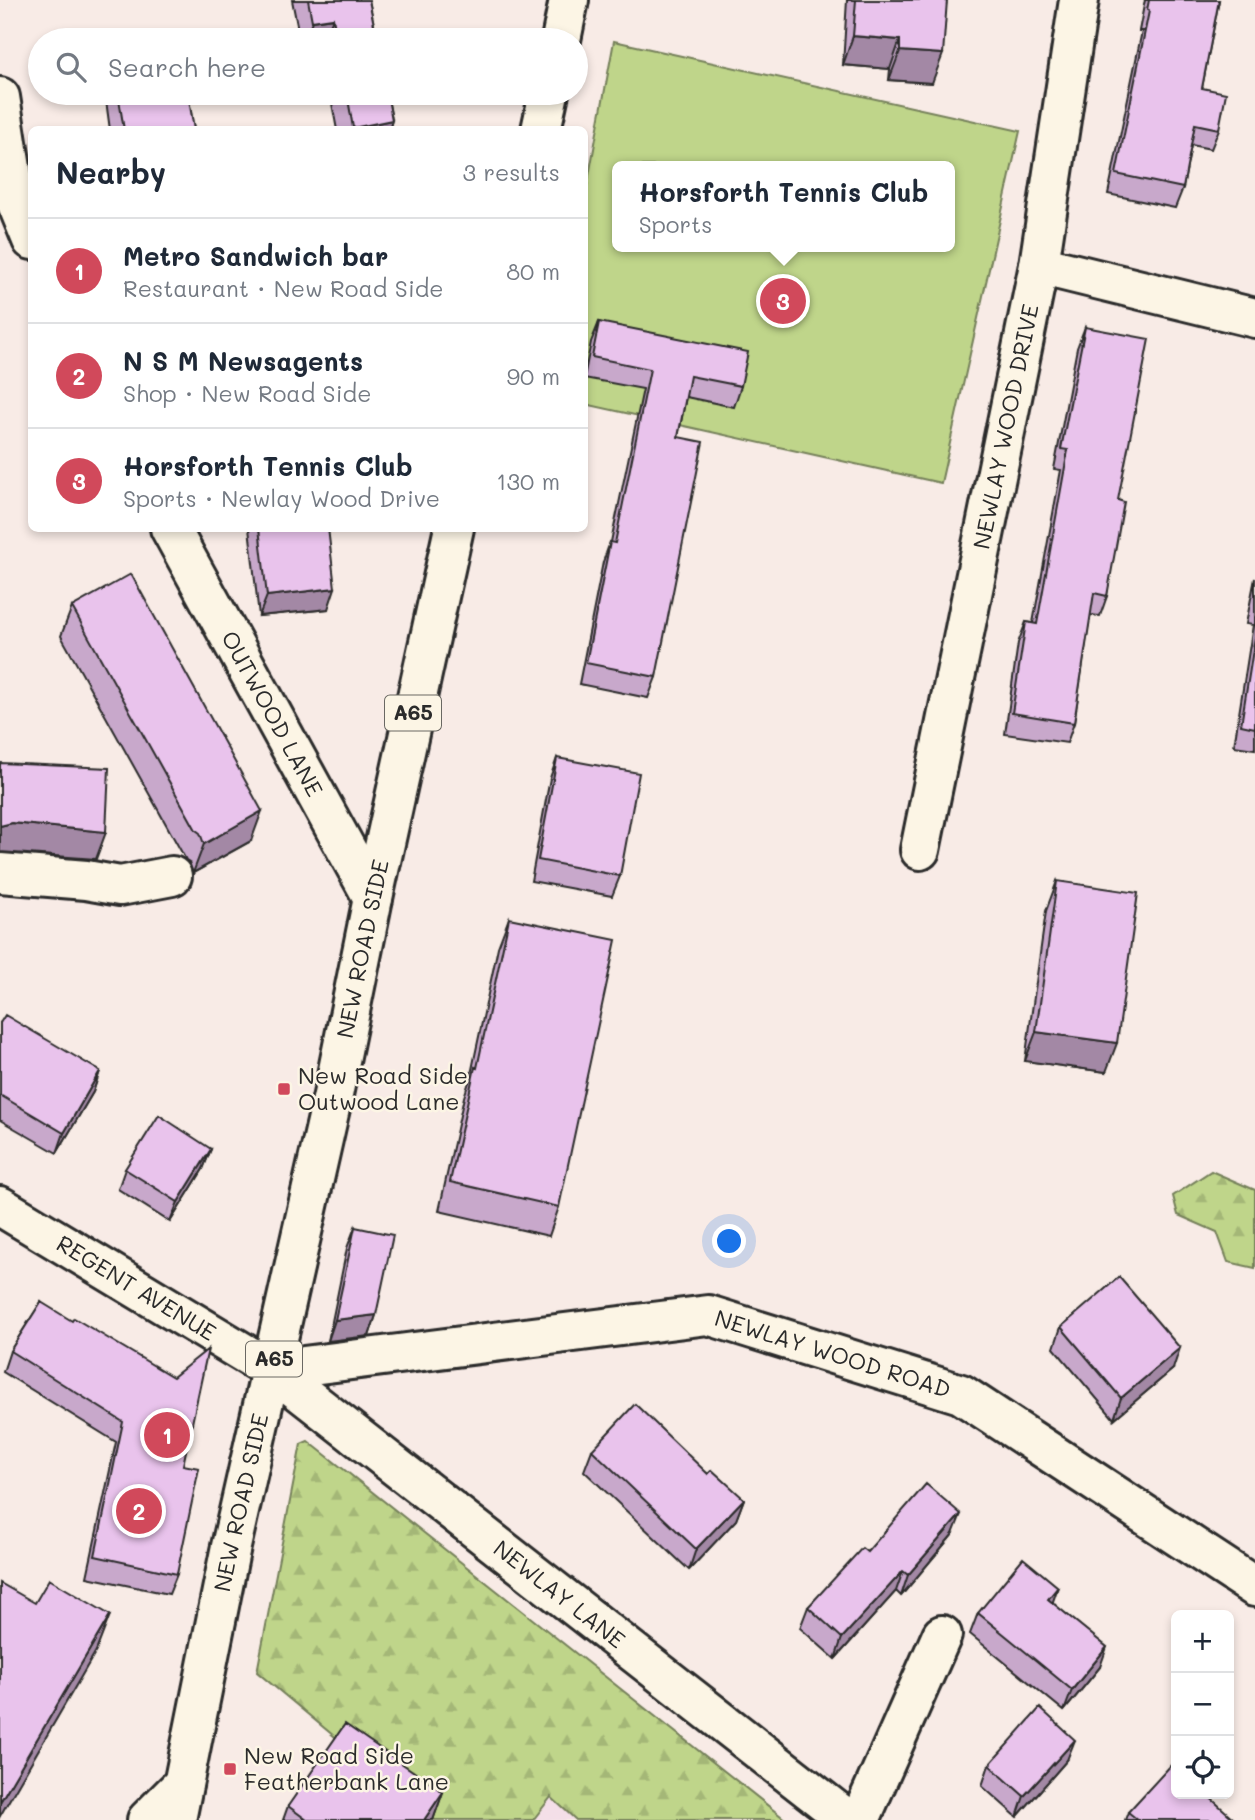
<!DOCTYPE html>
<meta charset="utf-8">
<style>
:root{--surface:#fff;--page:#f6f6f7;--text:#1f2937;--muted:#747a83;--line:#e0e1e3;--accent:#d1495b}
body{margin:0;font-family:Mali,sans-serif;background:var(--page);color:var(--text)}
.controls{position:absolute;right:21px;bottom:21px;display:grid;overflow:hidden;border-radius:10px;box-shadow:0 4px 10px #0003}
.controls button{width:63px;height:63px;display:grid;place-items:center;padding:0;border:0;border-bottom:2px solid var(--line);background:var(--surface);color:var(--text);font:35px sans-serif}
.you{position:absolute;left:730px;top:1242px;width:24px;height:24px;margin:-18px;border:5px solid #fff;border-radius:50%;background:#1a73e8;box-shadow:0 0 0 10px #1a73e833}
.badge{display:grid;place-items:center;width:46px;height:46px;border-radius:50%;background:var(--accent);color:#fff;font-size:23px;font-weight:700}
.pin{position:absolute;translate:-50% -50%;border:4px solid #fff;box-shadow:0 2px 7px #0006}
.popup{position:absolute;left:612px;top:161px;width:343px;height:91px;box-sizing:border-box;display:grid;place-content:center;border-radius:10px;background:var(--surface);filter:drop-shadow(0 2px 5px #0005);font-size:23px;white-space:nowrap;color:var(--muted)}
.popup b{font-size:26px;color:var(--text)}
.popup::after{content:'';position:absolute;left:50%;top:100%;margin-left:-14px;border:14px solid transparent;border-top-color:var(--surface)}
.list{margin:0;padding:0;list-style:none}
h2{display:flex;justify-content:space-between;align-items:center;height:91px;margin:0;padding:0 28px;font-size:30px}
h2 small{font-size:23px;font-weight:400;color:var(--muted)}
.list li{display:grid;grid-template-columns:46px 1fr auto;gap:21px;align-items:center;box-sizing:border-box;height:105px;padding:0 28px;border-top:2px solid var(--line)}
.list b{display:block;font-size:26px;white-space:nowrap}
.list p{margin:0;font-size:23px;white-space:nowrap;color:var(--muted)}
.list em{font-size:23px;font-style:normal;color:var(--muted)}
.icon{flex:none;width:38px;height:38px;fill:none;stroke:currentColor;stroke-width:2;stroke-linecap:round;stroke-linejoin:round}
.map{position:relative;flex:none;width:1255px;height:1820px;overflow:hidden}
.search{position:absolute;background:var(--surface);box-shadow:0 4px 10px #0003;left:28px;top:28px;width:560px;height:77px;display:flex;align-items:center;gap:18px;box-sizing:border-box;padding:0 24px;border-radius:38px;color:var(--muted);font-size:26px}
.panel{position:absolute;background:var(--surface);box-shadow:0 4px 10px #0003;left:28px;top:126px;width:560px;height:406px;border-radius:10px}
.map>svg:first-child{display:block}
.built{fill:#f4dfe8}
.forest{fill:url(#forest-firs);stroke:#75805a;stroke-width:2}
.pitch{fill:#bfd58a;stroke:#75805a;stroke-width:2;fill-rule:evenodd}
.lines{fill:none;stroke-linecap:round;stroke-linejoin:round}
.street-casing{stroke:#2b2b2b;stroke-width:44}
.primary-casing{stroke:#2b2b2b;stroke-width:44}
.street{stroke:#fcf5e5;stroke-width:38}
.primary{stroke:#fcf5e5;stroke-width:38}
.wall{fill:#c8a8cb;stroke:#2b2b2b;stroke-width:2}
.shaded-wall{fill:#a388a5;stroke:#2b2b2b;stroke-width:2}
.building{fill:#e9c3ec;stroke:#2b2b2b;stroke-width:2}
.poi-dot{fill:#d1495b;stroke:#fcf5e5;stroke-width:2.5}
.labels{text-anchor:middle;stroke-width:5;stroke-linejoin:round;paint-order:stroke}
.shield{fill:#fcf5e5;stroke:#6a6863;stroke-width:2}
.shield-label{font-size:21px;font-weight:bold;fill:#2b2b2b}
.street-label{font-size:23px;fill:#2b2b2b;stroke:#fcf5e5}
.poi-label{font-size:23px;fill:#2b2b2b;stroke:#fcf5e5;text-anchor:start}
</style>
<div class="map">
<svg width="1255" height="1820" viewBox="0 0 1255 1820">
<defs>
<pattern id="forest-firs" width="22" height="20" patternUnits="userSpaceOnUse" patternTransform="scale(1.75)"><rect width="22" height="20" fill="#bfd58a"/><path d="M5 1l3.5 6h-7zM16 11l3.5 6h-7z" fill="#a4b777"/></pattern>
</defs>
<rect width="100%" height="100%" fill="#f8ebe6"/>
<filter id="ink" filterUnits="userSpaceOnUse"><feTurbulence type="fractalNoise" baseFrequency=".0143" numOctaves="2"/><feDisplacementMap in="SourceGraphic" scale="14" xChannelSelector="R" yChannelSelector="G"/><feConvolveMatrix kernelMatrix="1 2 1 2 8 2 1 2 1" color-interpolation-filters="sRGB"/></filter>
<g filter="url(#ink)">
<!-- built -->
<path class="built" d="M 551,1797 L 576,1820 L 533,1820 Z"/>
<!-- forest -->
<path class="forest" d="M 1211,1171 L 1255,1190 L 1255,1268 L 1228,1262 L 1217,1232 L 1178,1215 L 1173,1196 Z
M 308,1441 L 786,1820 L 576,1820 L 551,1797 L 533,1820 L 435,1820 L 257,1672 L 301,1444 Z"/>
<!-- pitch -->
<path class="pitch" d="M 614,41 L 1020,131 L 941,483 L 585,404 L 585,197 ZM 617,166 L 949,166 L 949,247 L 617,247 Z"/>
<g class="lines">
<!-- street casing -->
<g class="street-casing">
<g id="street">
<path d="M 0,97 L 16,201 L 32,240"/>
<path d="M 1039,265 L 1255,318"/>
<path id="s1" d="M 170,528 L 373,898"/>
<path id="s2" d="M 920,850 L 1039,265 L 1079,0"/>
<path d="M 0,873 L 86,880 L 120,886 L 172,876"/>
<path id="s3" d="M 0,1206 L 272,1370 L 848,1820"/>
<path id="s4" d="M 272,1370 L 708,1315 L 961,1394 L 1255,1587"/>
<path d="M 147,1820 L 183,1784"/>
<path d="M 860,1820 L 942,1635"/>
</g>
</g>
<!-- primary casing -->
<g class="primary-casing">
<g id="primary">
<path d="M 561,40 L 569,0"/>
<path d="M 541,130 L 549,93"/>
<path id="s5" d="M 176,1820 L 230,1551 L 333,1095 L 373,898 L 454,528"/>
</g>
</g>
<!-- street -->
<use href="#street" class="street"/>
<!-- primary -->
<use href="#primary" class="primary"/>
</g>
<!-- wall -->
<path class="wall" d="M 292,0 L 369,0 L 377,40 L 300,40 Z
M 847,0 L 947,0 L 932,83 L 889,80 L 890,69 L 843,65 Z
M 1145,0 L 1219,0 L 1202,88 L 1219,129 L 1211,149 L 1191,145 L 1183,188 L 1175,208 L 1108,194 L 1142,31 L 1139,31 Z
M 105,93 L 188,93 L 194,130 L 110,130 Z
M 330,93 L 387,93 L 392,120 L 389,130 L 337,130 Z
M 599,322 L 741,386 L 734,407 L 686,397 L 678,437 L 656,677 L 648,698 L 579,684 L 603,562 L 610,542 L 611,542 L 643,389 L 584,378 L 591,342 Z
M 1085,327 L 1118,500 L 1107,596 L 1100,616 L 1090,615 L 1074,723 L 1067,743 L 1005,734 L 1018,643 L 1026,622 L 1033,623 L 1061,470 L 1054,469 L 1077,348 Z
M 249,528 L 328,528 L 328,609 L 259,616 Z
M 1255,578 L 1255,749 L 1234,746 L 1253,625 L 1246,624 Z
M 72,607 L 251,841 L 193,873 L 189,862 L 186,860 L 61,636 Z
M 557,758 L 620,876 L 612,896 L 531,881 L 550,778 Z
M 1057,881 L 1106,1072 L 1025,1061 L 1046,911 Z
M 509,918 L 559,1207 L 549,1236 L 439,1211 L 464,1097 L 470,1079 L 498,947 Z
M 0,1023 L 100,1071 L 93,1092 L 57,1153 L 0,1120 Z
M 211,1149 L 203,1169 L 170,1222 L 118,1189 L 125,1169 Z
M 355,1227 L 376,1315 L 369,1336 L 328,1341 L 347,1248 Z
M 41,1302 L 183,1465 L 177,1574 L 169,1594 L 87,1577 L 116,1442 L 3,1372 L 10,1351 Z
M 1061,1327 L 1173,1369 L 1114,1419 L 1054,1348 Z
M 592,1450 L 708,1474 L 744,1499 L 736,1520 L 689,1570 L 584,1471 Z
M 953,1534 L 901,1596 L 896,1591 L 835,1659 L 800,1628 L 808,1607 L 867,1552 Z
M 1053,1602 L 1100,1667 L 1064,1711 L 970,1634 L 978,1613 Z
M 1067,1760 L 1017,1817 L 982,1786 L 989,1765 Z
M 443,1792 L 433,1820 L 283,1820 L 288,1806 Z
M 1128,1812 L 1235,1820 L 1125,1820 Z"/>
<!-- shaded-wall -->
<path class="shaded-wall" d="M 333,18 L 324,40 L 305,40 L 312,21 Z
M 853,36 L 900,40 L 890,69 L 843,65 Z
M 900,51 L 943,54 L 932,83 L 889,80 Z
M 392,120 L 389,130 L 352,130 L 353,128 Z
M 335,588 L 328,609 L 259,616 L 267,596 Z
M 262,811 L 251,841 L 193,873 L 204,844 Z
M 12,823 L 106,832 L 96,859 L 0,852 L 0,826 Z
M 1036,1032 L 1117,1043 L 1106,1072 L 1025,1061 Z
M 100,1071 L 93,1092 L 57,1153 L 64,1133 Z
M 211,1149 L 203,1169 L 170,1222 L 178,1202 Z
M 376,1315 L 369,1336 L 328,1341 L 335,1320 Z
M 1180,1348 L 1173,1369 L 1114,1419 L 1121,1398 Z
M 744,1499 L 736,1520 L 689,1570 L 696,1549 Z
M 961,1514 L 953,1534 L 901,1596 L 908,1575 Z
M 903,1571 L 896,1591 L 835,1659 L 842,1638 Z
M 1058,1587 L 1051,1607 L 1048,1599 Z
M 110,1615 L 96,1651 L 0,1816 L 0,1802 Z
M 1107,1647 L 1100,1667 L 1064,1711 L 1072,1690 Z
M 1075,1740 L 1067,1760 L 1017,1817 L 1024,1796 Z
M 443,1792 L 433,1820 L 424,1820 Z"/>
<!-- building -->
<path class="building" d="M 308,0 L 369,0 L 377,40 L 337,40 L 333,18 L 312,21 Z
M 856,0 L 947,0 L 943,54 L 900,51 L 900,40 L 853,36 Z
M 1149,0 L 1219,0 L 1202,88 L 1226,93 L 1219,129 L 1195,124 L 1183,188 L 1116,174 L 1149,11 L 1147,10 Z
M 118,93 L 188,93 L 194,130 L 124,130 Z
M 347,93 L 387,93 L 392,120 L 353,128 Z
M 599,322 L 748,352 L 741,386 L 690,376 L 678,437 L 703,442 L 656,677 L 586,663 L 610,542 L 615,543 L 650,369 L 592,357 Z
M 1085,327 L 1149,339 L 1118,500 L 1124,502 L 1107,596 L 1094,593 L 1074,723 L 1012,713 L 1026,622 L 1037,624 L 1068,450 L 1061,449 Z
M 259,528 L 328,528 L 335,588 L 267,596 Z
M 131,574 L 262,811 L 204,844 L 200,833 L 196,830 L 72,607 Z
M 1255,637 L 1255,728 L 1241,725 Z
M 557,758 L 639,773 L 620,876 L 538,860 Z
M 0,763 L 109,768 L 106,832 L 12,823 L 0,826 Z
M 1057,881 L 1138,893 L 1117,1043 L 1036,1032 Z
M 509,918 L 616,940 L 559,1207 L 450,1182 L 475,1067 L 477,1068 Z
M 5,1015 L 100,1071 L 64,1133 L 0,1095 L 0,1023 Z
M 159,1115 L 211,1149 L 178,1202 L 125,1169 Z
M 355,1227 L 393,1235 L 376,1315 L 335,1320 Z
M 1119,1277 L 1180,1348 L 1121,1398 L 1061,1327 Z
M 41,1302 L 72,1321 L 74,1318 L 173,1377 L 208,1349 L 183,1465 L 199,1468 L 177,1574 L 95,1556 L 123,1422 L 10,1351 Z
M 635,1404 L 708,1474 L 712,1470 L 744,1499 L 696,1549 L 592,1450 Z
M 926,1484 L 961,1514 L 908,1575 L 903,1571 L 842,1638 L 808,1607 L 862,1548 L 867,1552 Z
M 1023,1558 L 1058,1587 L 1048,1599 L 1107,1647 L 1072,1690 L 978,1613 Z
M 49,1579 L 110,1615 L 0,1802 L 0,1583 L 35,1603 Z
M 1040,1708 L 1075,1740 L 1024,1796 L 989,1765 Z
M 345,1724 L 443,1792 L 424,1820 L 307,1820 L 288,1806 Z
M 1173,1763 L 1176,1766 L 1176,1794 L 1206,1794 L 1235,1820 L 1138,1820 L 1128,1812 Z"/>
</g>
<!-- markers -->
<g class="poi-dot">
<rect x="277" y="1082" width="14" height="14" rx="3.5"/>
<rect x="223" y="1762" width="14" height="14" rx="3.5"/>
</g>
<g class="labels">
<!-- shield labels -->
<g class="shield">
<rect x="385" y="695.5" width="56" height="35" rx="5"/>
<rect x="246" y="1341.5" width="56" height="35" rx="5"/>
</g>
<g class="shield-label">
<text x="413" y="720">A65</text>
<text x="274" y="1366">A65</text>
</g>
<!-- street labels -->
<g class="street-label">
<text dy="8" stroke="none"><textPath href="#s2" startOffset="432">NEWLAY WOOD DRIVE</textPath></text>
<text dy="8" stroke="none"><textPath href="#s1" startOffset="212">OUTWOOD LANE</textPath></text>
<text dy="8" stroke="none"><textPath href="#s5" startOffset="891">NEW ROAD SIDE</textPath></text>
<text dy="8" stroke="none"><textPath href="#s3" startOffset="159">REGENT AVENUE</textPath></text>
<text dy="8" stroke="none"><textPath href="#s4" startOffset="570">NEWLAY WOOD ROAD</textPath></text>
<text dy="8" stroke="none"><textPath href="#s5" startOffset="324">NEW ROAD SIDE</textPath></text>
<text dy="8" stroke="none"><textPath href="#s3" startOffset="682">NEWLAY LANE</textPath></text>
</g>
<!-- poi labels -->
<g class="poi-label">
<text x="298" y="1084">New Road Side<tspan x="298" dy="26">Outwood Lane</tspan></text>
<text x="244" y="1764">New Road Side<tspan x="244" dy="26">Featherbank Lane</tspan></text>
</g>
</g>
</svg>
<div class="controls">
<button>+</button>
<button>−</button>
<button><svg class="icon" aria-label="locate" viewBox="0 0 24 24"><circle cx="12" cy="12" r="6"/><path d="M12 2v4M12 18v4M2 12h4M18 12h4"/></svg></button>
</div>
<div class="you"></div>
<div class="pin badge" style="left:167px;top:1435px">1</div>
<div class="pin badge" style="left:139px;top:1511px">2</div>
<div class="pin badge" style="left:783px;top:301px">3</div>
<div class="popup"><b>Horsforth Tennis Club</b>Sports</div>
<div class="search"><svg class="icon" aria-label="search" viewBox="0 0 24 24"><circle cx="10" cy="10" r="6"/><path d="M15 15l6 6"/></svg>Search here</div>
<section class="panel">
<h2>Nearby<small>3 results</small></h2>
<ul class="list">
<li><span class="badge">1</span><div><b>Metro Sandwich bar</b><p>Restaurant · New Road Side</p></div><em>80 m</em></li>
<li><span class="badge">2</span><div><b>N S M Newsagents</b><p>Shop · New Road Side</p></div><em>90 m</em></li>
<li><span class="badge">3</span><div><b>Horsforth Tennis Club</b><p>Sports · Newlay Wood Drive</p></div><em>130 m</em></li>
</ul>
</section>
</div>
